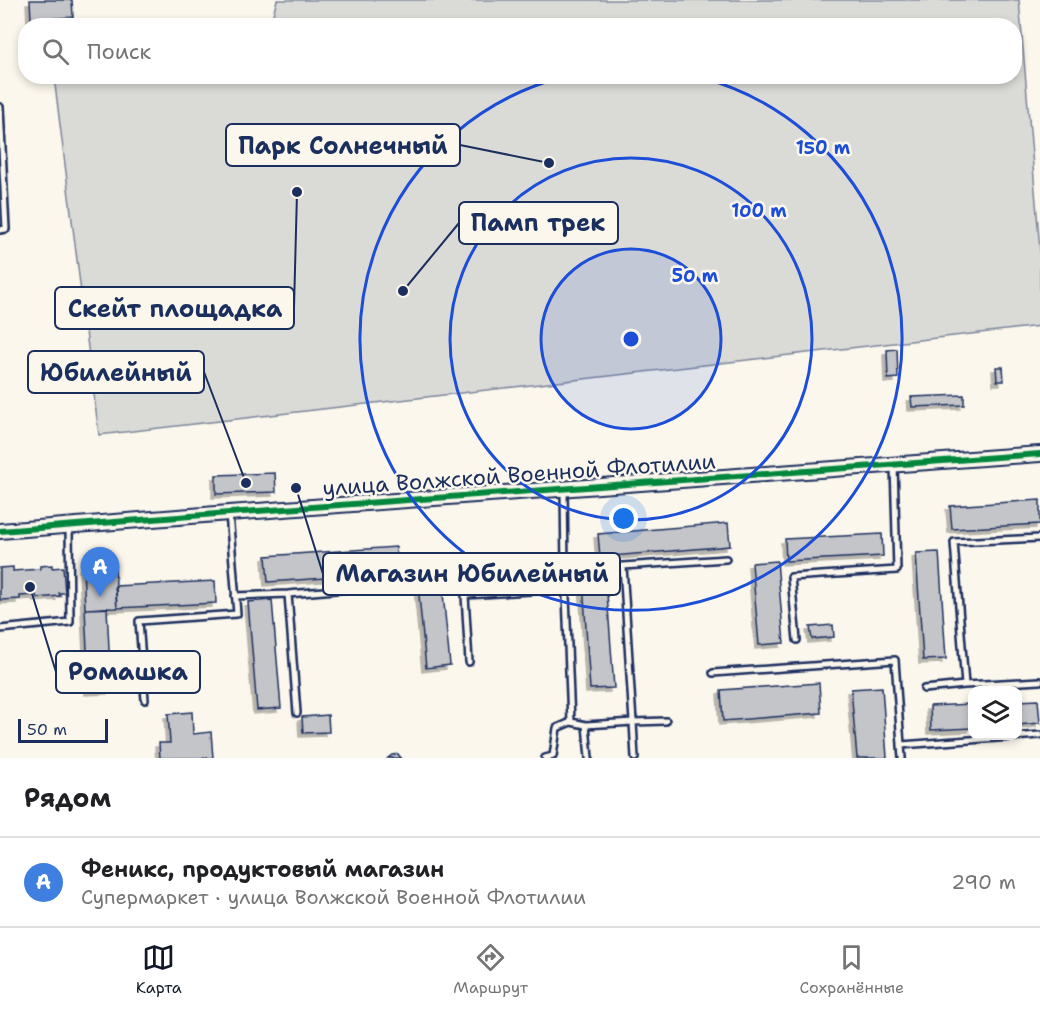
<!DOCTYPE html>
<html lang="ru">
<meta charset="utf-8">
<style>
:root{--surface:#fff;--page:#f6f6f6;--text:#202124;--muted:#757577;--line:#e0e0e0;--accent:#111827}
body{margin:0;font-family:"Shantell Sans",sans-serif;background:var(--page);color:var(--text)}
.controls{position:absolute;right:18px;bottom:18px;display:grid;overflow:hidden;border-radius:12px;box-shadow:0 3px 9px #0003}
.controls button{width:54px;height:54px;display:grid;place-items:center;padding:0;border:0;border-bottom:2px solid var(--line);background:var(--surface);color:var(--text);font:30px sans-serif}
.scale{position:absolute;left:18px;bottom:15px;width:90px;box-sizing:border-box;padding-left:6px;border:3px solid #1b2f5e;border-top:0;font-size:16px;line-height:21px;white-space:nowrap;color:#1b2f5e;-webkit-text-stroke:4px #fbf7ec;paint-order:stroke}
.you{position:absolute;left:624px;top:519px;width:21px;height:21px;margin:-15px;border:4px solid #fff;border-radius:50%;background:#1a73e8;box-shadow:0 0 0 9px #1a73e833}
.badge{display:grid;place-items:center;width:39px;height:39px;border-radius:50%;background:var(--accent);color:#fff;font-size:20px;font-weight:700}
.pin{position:absolute;translate:-50% -50px;filter:drop-shadow(0 2px 3px #0008)}
.pin::after{content:'';position:absolute;top:32px;width:21px;height:18px;background:inherit;clip-path:polygon(0 0,100% 0,50% 100%)}
.list{margin:0;padding:0;list-style:none}
h2{display:flex;justify-content:space-between;align-items:center;height:78px;margin:0;padding:0 24px;font-size:26px}
h2 small{font-size:20px;font-weight:400;color:var(--muted)}
.list li{display:grid;grid-template-columns:39px 1fr auto;gap:18px;align-items:center;box-sizing:border-box;height:90px;padding:0 24px;border-top:2px solid var(--line)}
.list b{display:block;font-size:22px;white-space:nowrap}
.list p{margin:0;font-size:20px;white-space:nowrap;color:var(--muted)}
.list em{font-size:20px;font-style:normal;color:var(--muted)}
.icon{flex:none;width:33px;height:33px;fill:none;stroke:currentColor;stroke-width:2;stroke-linecap:round;stroke-linejoin:round}
.map{position:relative;flex:none;width:1040px;height:758px;overflow:hidden}
.search{position:absolute;background:var(--surface);box-shadow:0 3px 9px #0003;left:18px;right:18px;top:18px;height:66px;display:flex;align-items:center;gap:15px;box-sizing:border-box;padding:0 21px;border-radius:24px;color:var(--muted);font-size:22px}
.sheet{height:168px;background:var(--surface)}
nav{display:flex;justify-content:space-around;align-items:center;box-sizing:border-box;height:84px;border-top:2px solid var(--line);background:var(--surface);font-size:16px;color:var(--muted)}
nav a{display:grid;justify-items:center;gap:3px}
nav .on{color:var(--accent)}
.map>svg:first-child{display:block}
.green{fill:#dadad7;stroke:#7a849a;stroke-width:1.5}
.building{fill:#c3c5c9;stroke:#1b2f5e;stroke-width:1.5;filter:url(#shadow)}
.lines{fill:none;stroke-linecap:round;stroke-linejoin:round}
.service-casing{stroke:#1b2f5e;stroke-width:10}
.tertiary-casing{stroke:#1b2f5e;stroke-width:18}
.service{stroke:#fbf7ec;stroke-width:5}
.tertiary{stroke:#fbf7ec;stroke-width:14}
.cycleway-casing{stroke:#fbf7ec;stroke-width:10}
.cycleway{stroke:#00873e;stroke-width:6}
.ring{fill:none;stroke:#1d4ed8;stroke-width:3}
.labels{text-anchor:middle;stroke-width:5;stroke-linejoin:round;paint-order:stroke}
.street-label{font-size:22px;fill:#1b2f5e;stroke:#fbf7ec}
.centre{fill:#1d4ed8;stroke:#fbf7ec;stroke-width:3}
.ring-label{font-size:18px;text-anchor:middle;font-weight:bold;fill:#1d4ed8;stroke:#fbf7ec;stroke-width:5;stroke-linejoin:round;paint-order:stroke}
.leader{fill:none;stroke:#1b2f5e;stroke-width:2}
.callout-dot{fill:#1b2f5e;stroke:#fbf7ec;stroke-width:2}
.callout{fill:#fbf7ec;stroke:#1b2f5e;stroke-width:2}
.callout-label{font-size:24px;text-anchor:middle;font-weight:bold;fill:#1b2f5e}
</style>
<div class="map">
<svg width="1040" height="758" viewBox="0 0 1040 758">
<defs>
<filter id="shadow"><feDropShadow dx="-4" dy="4" stdDeviation="0" flood-color="#0004"/></filter>
</defs>
<rect width="100%" height="100%" fill="#fbf7ec"/>
<filter id="ink" filterUnits="userSpaceOnUse"><feTurbulence type="fractalNoise" baseFrequency=".0167" numOctaves="2"/><feDisplacementMap in="SourceGraphic" scale="12" xChannelSelector="R" yChannelSelector="G"/><feConvolveMatrix kernelMatrix="1 2 1 2 8 2 1 2 1" color-interpolation-filters="sRGB"/></filter>
<g filter="url(#ink)">
<!-- green -->
<path class="green" d="M 277,0 L 1019,0 L 1040,250 L 1040,326 L 99,435 L 54,77 L 1014,76 L 1014,26 L 270,25 Z"/>
<!-- building -->
<path class="building" d="M 30,0 L 72,0 L 73,17 L 31,20 Z
M 897,349 L 898,378 L 888,379 L 887,350 Z
M 996,367 L 1003,367 L 1004,381 L 997,381 Z
M 964,395 L 964,405 L 912,407 L 911,397 Z
M 275,473 L 276,492 L 216,494 L 216,475 Z
M 1040,500 L 1040,524 L 952,529 L 950,506 Z
M 728,523 L 730,546 L 600,557 L 598,534 Z
M 882,534 L 883,556 L 786,561 L 785,539 Z
M 396,547 L 398,573 L 268,582 L 266,556 Z
M 939,552 L 946,659 L 923,660 L 916,553 Z
M 777,561 L 784,643 L 759,645 L 752,563 Z
M 52,565 L 52,568 L 63,567 L 65,593 L 59,593 L 60,596 L 37,598 L 36,595 L 20,596 L 20,599 L 0,600 L 0,568 L 13,567 L 13,571 L 40,569 L 40,566 Z
M 99,565 L 115,565 L 117,608 L 85,609 L 83,566 Z
M 606,580 L 614,688 L 590,689 L 583,582 Z
M 215,581 L 216,603 L 117,608 L 115,586 Z
M 442,583 L 450,665 L 426,668 L 418,585 Z
M 272,600 L 281,708 L 257,710 L 248,602 Z
M 107,608 L 111,690 L 89,691 L 85,609 Z
M 833,625 L 834,637 L 812,639 L 810,627 Z
M 819,683 L 821,713 L 723,721 L 721,690 Z
M 882,687 L 887,758 L 857,758 L 851,689 Z
M 1038,700 L 1040,723 L 1018,725 L 1018,701 Z
M 972,704 L 972,728 L 931,730 L 930,706 Z
M 192,712 L 193,734 L 211,732 L 213,758 L 160,758 L 159,743 L 170,743 L 168,714 Z
M 328,715 L 329,732 L 303,733 L 302,717 Z
M 398,754 L 401,758 L 388,758 L 392,755 Z"/>
<g class="lines">
<!-- service casing -->
<g class="service-casing">
<path id="service" d="M 0,107 L 6,229 L 0,230
M 564,489 L 565,570 L 571,722 L 586,725 L 633,722 L 623,566 L 726,559
M 1040,538 L 954,542 L 965,685 L 1040,681
M 565,570 L 623,566
M 288,594 L 297,713
M 235,596 L 288,594 L 396,585
M 0,629 L 70,622 L 69,526
M 797,640 L 791,577 L 897,570 L 894,465
M 469,662 L 465,595 L 566,589
M 713,673 L 895,660 L 901,745
M 924,689 L 965,685
M 145,700 L 139,621 L 237,614 L 229,513
M 586,725 L 589,758
M 545,758 L 553,756 L 557,728 L 571,722
M 635,758 L 633,722 L 666,721
M 902,758 L 901,745 L 1040,735"/>
</g>
<!-- tertiary casing -->
<g class="tertiary-casing">
<path id="tertiary" d="M 0,531 L 229,513 L 1040,454"/>
</g>
<!-- service -->
<use href="#service" class="service"/>
<!-- tertiary -->
<use href="#tertiary" class="tertiary"/>
<!-- cycleway casing -->
<g class="cycleway-casing">
<path id="cycleway" d="M 0,531 L 229,513 L 1040,454"/>
</g>
<!-- cycleway -->
<use href="#cycleway" class="cycleway"/>
</g>
</g>
<!-- distance rings -->
<circle cx="631" cy="339" r="90" fill="#1d4ed8" fill-opacity=".12"/>
<g class="ring">
<circle cx="631" cy="339" r="90"/>
<circle cx="631" cy="339" r="181"/>
<path d="M699 77A271 271 0 1 1 563 77"/>
</g>
<g class="labels">
<!-- street labels -->
<g class="street-label">
<text transform="translate(519 474) rotate(-4)" y="8">улица Волжской Военной Флотилии</text>
</g>
</g>
<circle cx="631" cy="339" r="9" class="centre"/>
<g class="ring-label">
<text x="823" y="154">150 m</text>
<text x="759" y="217">100 m</text>
<text x="695" y="282">50 m</text>
</g>
<!-- callouts -->
<path class="leader" d="M549 163L460 145M403 291L459 223M297 192L294 308M246 483L204 372M296 488L323 574M30 587L56 672"/>
<g class="callout-dot">
<circle cx="549" cy="163" r="6"/>
<circle cx="403" cy="291" r="6"/>
<circle cx="297" cy="192" r="6"/>
<circle cx="246" cy="483" r="6"/>
<circle cx="296" cy="488" r="6"/>
<circle cx="30" cy="587" r="6"/>
</g>
<g class="callout">
<rect x="226" y="124" width="234" height="42" rx="6"/>
<rect x="459" y="202" width="159" height="42" rx="6"/>
<rect x="55" y="287" width="239" height="42" rx="6"/>
<rect x="28" y="351" width="176" height="42" rx="6"/>
<rect x="323" y="553" width="297" height="42" rx="6"/>
<rect x="56" y="651" width="144" height="42" rx="6"/>
</g>
<g class="callout-label">
<text x="343" y="154">Парк Солнечный</text>
<text x="538" y="231">Памп трек</text>
<text x="175" y="317">Скейт площадка</text>
<text x="116" y="381">Юбилейный</text>
<text x="472" y="582">Магазин Юбилейный</text>
<text x="128" y="680">Ромашка</text>
</g>
</svg>
<div class="controls">
<button><svg class="icon" aria-label="layers" viewBox="0 0 24 24"><path d="M12 4l9 5-9 5-9-5zM3 14l9 5 9-5"/></svg></button>
</div>
<div class="scale">50 m</div>
<div class="you"></div>
<div class="pin badge" style="left:100px;top:597px;background:#3f7fe0">A</div>
<div class="search"><svg class="icon" aria-label="search" viewBox="0 0 24 24"><circle cx="10" cy="10" r="6"/><path d="M15 15l6 6"/></svg>Поиск</div>
</div>
<section class="sheet">
<h2>Рядом<small></small></h2>
<ul class="list">
<li><span class="badge" style="background:#3f7fe0">A</span><div><b>Феникс, продуктовый магазин</b><p>Супермаркет · улица Волжской Военной Флотилии</p></div><em>290 m</em></li>
</ul>
</section>
<nav>
<a class="on"><svg class="icon" aria-label="map" viewBox="0 0 24 24"><path d="M3 6l6-2 6 2 6-2v14l-6 2-6-2-6 2zM9 4v14M15 6v14"/></svg>Карта</a>
<a><svg class="icon" aria-label="directions" viewBox="0 0 24 24"><path d="M12 3l9 9-9 9-9-9zM9 14v-3h6M13 9l2 2-2 2"/></svg>Маршрут</a>
<a><svg class="icon" aria-label="saved" viewBox="0 0 24 24"><path d="M7 4h10v16l-5-4-5 4z"/></svg>Сохранённые</a>
</nav>
